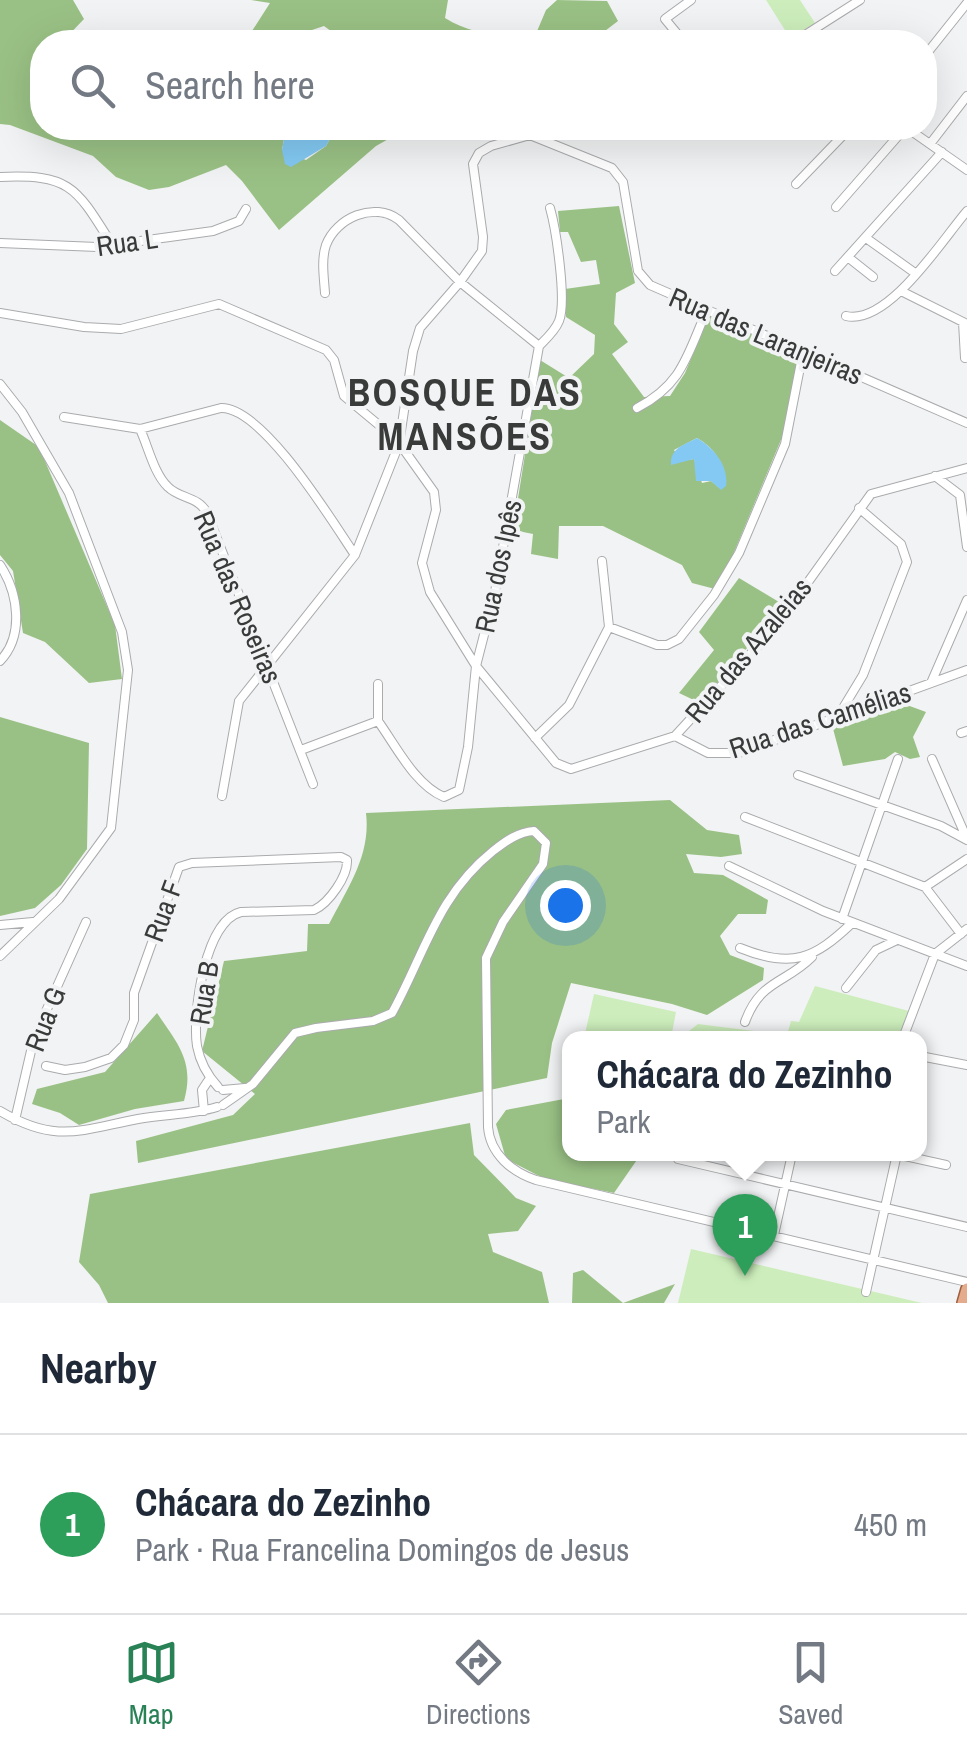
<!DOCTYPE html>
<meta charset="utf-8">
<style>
:root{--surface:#fff;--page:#f6f6f7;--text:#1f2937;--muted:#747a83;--line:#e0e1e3;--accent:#298256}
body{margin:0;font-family:"Archivo Narrow",sans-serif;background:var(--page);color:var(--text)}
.you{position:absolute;left:565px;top:905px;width:35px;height:35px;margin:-25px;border:8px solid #fff;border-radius:50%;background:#1a73e8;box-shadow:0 0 0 15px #1a73e833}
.badge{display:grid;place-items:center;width:65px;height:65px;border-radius:50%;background:var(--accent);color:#fff;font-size:32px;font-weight:700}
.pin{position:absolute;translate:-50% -82px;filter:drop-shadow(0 2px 5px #0008)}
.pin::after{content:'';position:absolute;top:52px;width:35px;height:30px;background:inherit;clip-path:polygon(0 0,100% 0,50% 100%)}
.popup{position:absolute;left:562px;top:1031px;width:365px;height:130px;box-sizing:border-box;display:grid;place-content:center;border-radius:20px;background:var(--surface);filter:drop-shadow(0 2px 8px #0005);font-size:32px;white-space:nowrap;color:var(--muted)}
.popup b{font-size:38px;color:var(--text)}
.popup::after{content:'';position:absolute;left:50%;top:100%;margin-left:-20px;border:20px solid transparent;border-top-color:var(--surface)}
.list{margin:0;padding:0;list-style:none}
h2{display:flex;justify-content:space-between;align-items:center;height:130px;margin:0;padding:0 40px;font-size:42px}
h2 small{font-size:32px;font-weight:400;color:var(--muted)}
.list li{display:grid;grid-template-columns:65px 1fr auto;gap:30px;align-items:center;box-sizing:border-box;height:180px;padding:0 40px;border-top:2px solid var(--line)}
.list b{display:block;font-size:38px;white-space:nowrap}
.list p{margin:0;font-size:32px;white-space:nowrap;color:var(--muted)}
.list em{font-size:32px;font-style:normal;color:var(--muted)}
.icon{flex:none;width:55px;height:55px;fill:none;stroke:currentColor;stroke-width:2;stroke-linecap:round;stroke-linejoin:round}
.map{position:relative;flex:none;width:967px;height:1303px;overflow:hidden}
.search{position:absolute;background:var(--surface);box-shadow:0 10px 40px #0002;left:30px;right:30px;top:30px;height:110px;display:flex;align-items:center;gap:25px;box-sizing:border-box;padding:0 35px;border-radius:40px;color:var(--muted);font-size:38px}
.sheet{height:310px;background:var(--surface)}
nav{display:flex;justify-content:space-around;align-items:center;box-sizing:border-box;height:140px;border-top:2px solid var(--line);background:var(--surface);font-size:28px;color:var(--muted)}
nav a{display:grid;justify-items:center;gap:5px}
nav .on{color:var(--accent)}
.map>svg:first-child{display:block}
.green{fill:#cdeebc}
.forest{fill:#9ac185;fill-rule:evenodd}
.water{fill:#83c9f3}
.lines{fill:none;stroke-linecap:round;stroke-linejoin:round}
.minor-casing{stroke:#aaabad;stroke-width:10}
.primary-casing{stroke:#9d5f3f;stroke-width:14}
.minor{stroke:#fff;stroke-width:8}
.primary{stroke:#e5ab8d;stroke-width:11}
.labels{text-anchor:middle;stroke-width:8;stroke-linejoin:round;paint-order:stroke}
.street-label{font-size:28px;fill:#393a3a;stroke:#f2f3f4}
.district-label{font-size:38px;font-weight:bold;letter-spacing:2.5px;fill:#393a3a;stroke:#f2f3f4}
</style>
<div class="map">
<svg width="967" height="1303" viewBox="0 0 967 1303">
<rect width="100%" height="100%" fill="#f2f3f4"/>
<!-- green -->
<path class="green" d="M 766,0 L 800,0 L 815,23 L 790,38 Z
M 815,986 L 909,1011 L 900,1038 L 843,1038 L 813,1033 L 795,1038 L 687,1038 L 689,1031 L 698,1024 L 787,1035 L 791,1021 L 799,1022 Z
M 594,994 L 676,1012 L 671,1038 L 584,1038 Z
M 691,1249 L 922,1303 L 678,1303 Z"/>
<!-- forest -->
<path class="forest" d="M 0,0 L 73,0 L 84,19 L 62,42 L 42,42 L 42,128 L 286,128 L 282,150 L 306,160 L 326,146 L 336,128 L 408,128 L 376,146 L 279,230 L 242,181 L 226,165 L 169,187 L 149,190 L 116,177 L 93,156 L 10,125 L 0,124 Z
M 251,0 L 448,0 L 445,18 C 471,34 504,39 535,36 L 546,10 L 557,0 L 607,1 L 618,21 L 601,34 L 606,42 L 346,42 L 324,26 L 300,34 L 295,42 L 245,42 L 270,3 Z
M 619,206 L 635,283 L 616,293 L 614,324 L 628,342 L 612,354 L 644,397 L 670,396 L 685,373 L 709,316 L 758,337 L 760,347 L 788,357 L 794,351 L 801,355 L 783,435 L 727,569 L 715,589 L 692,583 L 682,565 L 603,526 L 559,526 L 558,559 L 531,554 L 533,534 L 513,530 L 540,360 L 569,378 L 594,354 L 595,335 L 566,317 L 565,289 L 600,284 L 596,260 L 581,262 L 568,232 L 560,232 L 558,211 ZM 697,438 C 719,451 724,465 721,489 L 711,481 L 702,483 L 694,459 L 681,461 L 674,450 Z
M 0,420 L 39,447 L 115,625 L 122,679 L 89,683 L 45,642 L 23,633 L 13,571 L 0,555 Z
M 739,578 L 784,605 L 700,703 L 679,693 L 714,650 L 699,632 Z
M 896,701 L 926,712 L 913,737 L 920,757 L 910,759 L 895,752 L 885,759 L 843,766 L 832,725 L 849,716 Z
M 0,717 L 89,743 L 87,849 L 61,885 L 35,908 L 0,916 Z
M 670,800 L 707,830 L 739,835 L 742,854 L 721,857 L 686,854 L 694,873 L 723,875 L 768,900 L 766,914 L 738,914 L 720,936 L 730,955 L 764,968 L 763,980 L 707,1015 L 672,1004 L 571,983 L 552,1043 L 547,1078 L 138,1163 L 136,1141 L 233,1115 L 255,1094 L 202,1051 L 224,961 L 307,951 L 308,924 L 329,924 C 348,887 371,855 366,813 Z
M 157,1013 C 178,1044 195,1062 184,1101 L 135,1109 L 79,1125 L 60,1113 L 32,1104 L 37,1089 L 105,1072 Z
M 564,1099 L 570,1100 L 570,1154 L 641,1154 L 614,1193 L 545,1179 L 506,1159 L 496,1124 L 506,1110 Z
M 470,1123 L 474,1155 L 516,1198 L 536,1206 L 518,1231 L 488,1234 L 493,1252 L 542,1272 L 549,1303 L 108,1303 L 99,1285 L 79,1262 L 90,1194 Z
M 583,1270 L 623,1303 L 675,1284 L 664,1303 L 572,1303 L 573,1273 Z"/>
<!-- water -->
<path class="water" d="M 286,128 L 336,128 L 326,146 L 291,167 L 285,164 L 282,150 Z
M 697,438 C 714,448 729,466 726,486 L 721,490 L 711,481 L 696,481 L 694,459 L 671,465 C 670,448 684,445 697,438 Z"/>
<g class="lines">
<!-- minor casing -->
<g class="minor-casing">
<path id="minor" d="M 684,42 L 665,19 L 691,0
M 794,42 L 860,0
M 924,57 L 967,3
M 907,128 L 967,170
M 930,144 L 967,96
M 0,177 C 70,174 76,187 111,243
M 796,184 L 850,128
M 836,207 L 905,128
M 866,238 L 915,273
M 0,243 L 97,247 L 213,231 L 239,221 L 246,209
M 849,258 L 873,277
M 835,271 L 942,152
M 901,291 L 967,324
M 325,293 C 324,278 321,260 326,245 C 336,218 374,201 399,220 L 460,282 L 539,346
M 0,313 L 84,327 L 121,329 L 219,304 L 326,350 L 334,360 L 344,396 L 397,440 L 434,492 L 436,510 L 422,563 L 430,592 L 476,666 L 556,763 L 571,769 L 675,736 L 778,624 L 871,494 L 967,468
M 846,316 C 888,326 942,240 967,211
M 963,322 L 965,358
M 0,384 L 22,412 L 69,493 L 122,632 L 128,670 L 111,828 L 59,899 L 0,956
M 637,408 C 683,384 687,355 707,310
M 64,417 L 140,429 L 221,408 C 263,407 332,521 355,555
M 140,429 C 148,446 154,474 168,487 C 180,499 198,496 207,513 L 313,784
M 935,476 L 960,495 L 967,547
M 602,561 L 609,627
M 0,565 C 19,594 24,636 0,661
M 931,683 L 967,600
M 840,713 L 863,675 L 907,562 L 901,544 L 859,508
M 378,721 L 378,684
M 961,733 L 967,731
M 675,736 L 708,753 L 739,753 L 967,670
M 535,738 L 569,705 L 609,627 L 657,645 L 667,645 L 679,639 L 714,595 L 739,553 L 785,444 L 803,352
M 301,750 L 378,721 C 396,746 415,785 444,797 L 459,790 L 468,747 L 476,666 L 495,592 L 539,346 C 546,339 555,331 559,321 C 567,301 556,229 550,208
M 932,759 L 967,839
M 798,775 L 941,826 L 967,840
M 222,796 L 239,701 L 355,555 L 399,444 L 413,351 L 420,328 L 460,282 L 482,251 L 483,237 L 473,164 L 479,153 L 491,146 L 530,135 L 612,168 L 623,182 L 638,271 L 650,285 L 967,423
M 745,817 L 925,887 L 961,934
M 729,866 L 823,911 L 967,966
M 925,887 L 967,859
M 842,919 L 898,759
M 0,925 L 33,922
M 740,948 C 792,969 814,959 852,923
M 846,988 L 876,950 L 895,941
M 745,1022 C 760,980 785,984 812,957
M 903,1038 L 935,954 L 967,929
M 920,1056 L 967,1065
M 46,1066 L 65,1070 L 85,1067 L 111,1058 L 124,1045 L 134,1020 L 134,993 L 179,867 L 192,863 L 341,857 L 347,860 C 348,876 329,903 314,910 L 241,912 C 205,920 192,1014 197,1046 C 200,1062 207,1075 218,1087
M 223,1090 L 245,1088
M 223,1105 L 253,1084 L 295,1033 L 316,1028 L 373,1021 L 392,1013 C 425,953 437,896 493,851 C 506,841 518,832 534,831 L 546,843 L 543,864 L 503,922 L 486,958 L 488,1127 C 490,1154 512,1172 536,1180 L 967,1282
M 0,1111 C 56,1144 80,1130 138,1119 C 165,1114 191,1115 217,1107
M 204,1111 L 202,1090 L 210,1078
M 15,1120 L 34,1038 L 86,922
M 896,1154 L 946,1165
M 678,1159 L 967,1227
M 774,1235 L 792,1154
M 866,1292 L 897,1154"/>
</g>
<!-- primary casing -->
<g class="primary-casing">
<path id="primary" d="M 963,1303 L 967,1289"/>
</g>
<!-- minor -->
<use href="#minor" class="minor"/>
<!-- primary -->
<use href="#primary" class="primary"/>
</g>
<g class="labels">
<!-- street labels -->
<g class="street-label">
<text transform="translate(127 242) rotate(-8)" y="10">Rua L</text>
<text transform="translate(766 336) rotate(23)" y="10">Rua das Laranjeiras</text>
<text transform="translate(498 566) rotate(-78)" y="10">Rua dos Ipês</text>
<text transform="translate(238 597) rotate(67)" y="10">Rua das Roseiras</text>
<text transform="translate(748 650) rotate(-50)" y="10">Rua das Azaleias</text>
<text transform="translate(820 720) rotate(-18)" y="10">Rua das Camélias</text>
<text transform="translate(163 911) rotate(-70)" y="10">Rua F</text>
<text transform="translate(204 993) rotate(-81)" y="10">Rua B</text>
<text transform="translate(45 1019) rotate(-69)" y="10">Rua G</text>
</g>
<!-- district labels -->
<g class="district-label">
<text x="465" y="406">BOSQUE DAS<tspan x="465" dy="44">MANSÕES</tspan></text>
</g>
</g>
</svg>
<div class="you"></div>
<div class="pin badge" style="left:745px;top:1276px;background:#2e9e5b">1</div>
<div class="popup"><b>Chácara do Zezinho</b>Park</div>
<div class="search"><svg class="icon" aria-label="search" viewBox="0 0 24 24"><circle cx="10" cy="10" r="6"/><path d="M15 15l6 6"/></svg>Search here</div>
</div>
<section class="sheet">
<h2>Nearby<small></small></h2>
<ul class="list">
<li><span class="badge" style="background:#2e9e5b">1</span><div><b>Chácara do Zezinho</b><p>Park · Rua Francelina Domingos de Jesus</p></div><em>450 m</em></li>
</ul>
</section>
<nav>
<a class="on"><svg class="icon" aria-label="map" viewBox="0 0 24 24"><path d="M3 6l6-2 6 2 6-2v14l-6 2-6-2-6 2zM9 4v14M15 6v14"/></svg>Map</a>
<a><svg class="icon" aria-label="directions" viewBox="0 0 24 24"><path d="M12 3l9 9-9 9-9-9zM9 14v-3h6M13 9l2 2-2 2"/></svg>Directions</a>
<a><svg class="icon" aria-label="saved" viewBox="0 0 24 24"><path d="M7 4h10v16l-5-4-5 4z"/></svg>Saved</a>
</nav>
